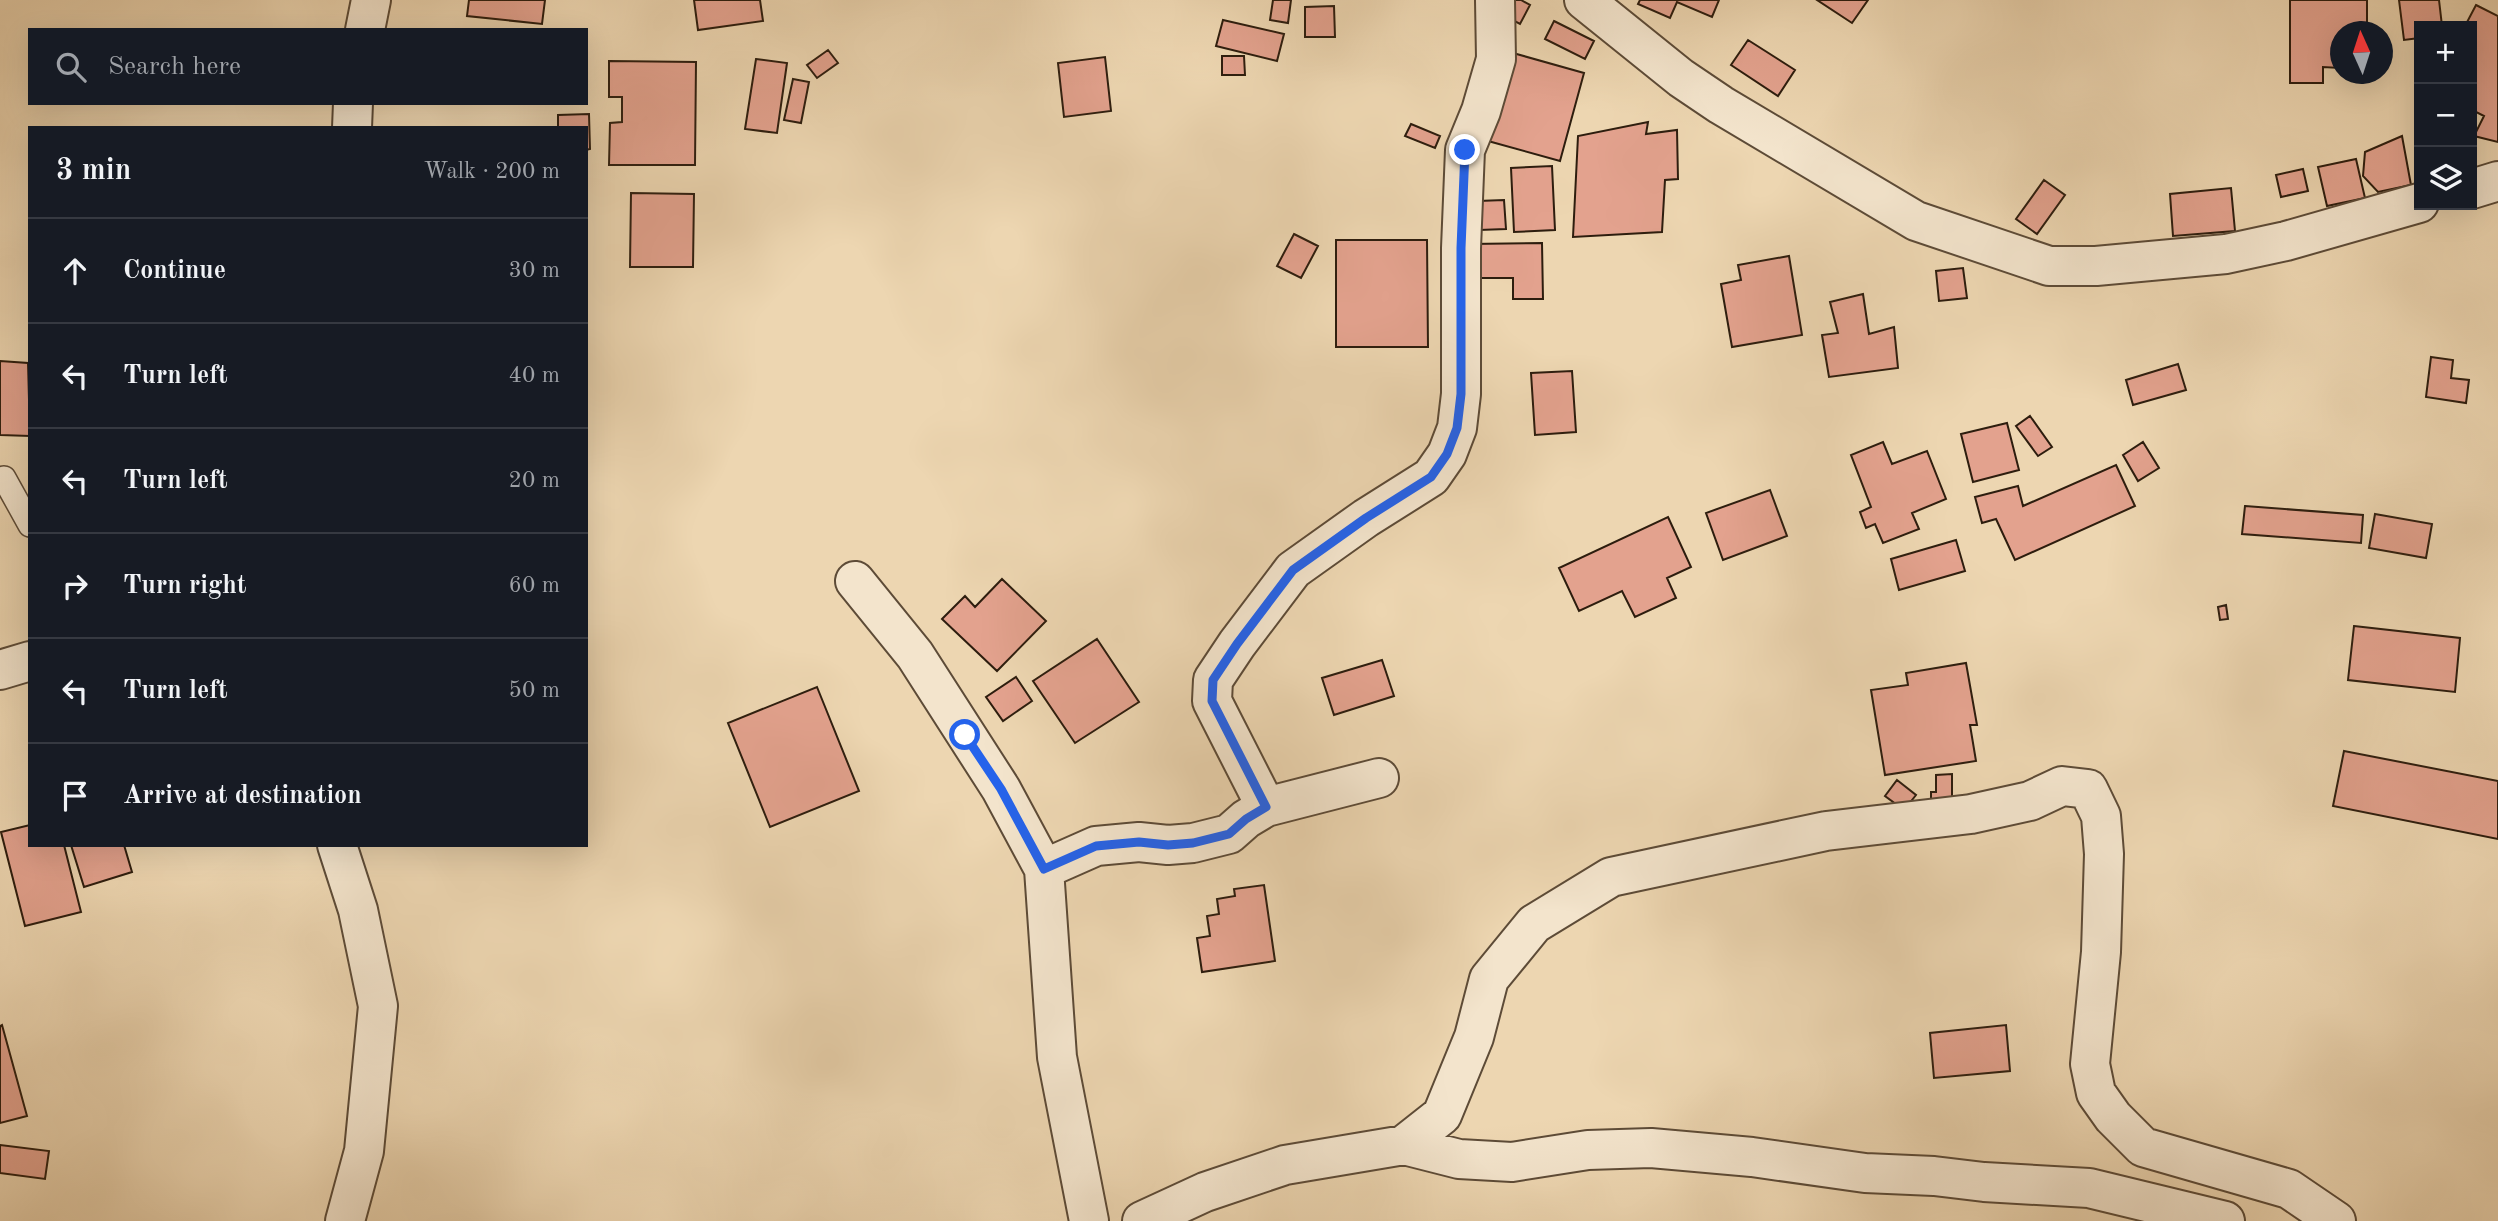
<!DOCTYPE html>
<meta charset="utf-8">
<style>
:root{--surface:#171b24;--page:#242831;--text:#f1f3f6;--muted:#9ea1a6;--line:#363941}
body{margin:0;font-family:"Old Standard TT",serif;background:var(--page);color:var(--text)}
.controls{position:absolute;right:21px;top:21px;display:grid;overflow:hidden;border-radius:0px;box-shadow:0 7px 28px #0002}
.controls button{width:63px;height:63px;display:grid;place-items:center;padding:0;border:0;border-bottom:2px solid var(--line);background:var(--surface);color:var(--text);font:35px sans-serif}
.compass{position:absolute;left:2330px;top:21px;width:63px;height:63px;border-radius:50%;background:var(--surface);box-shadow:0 7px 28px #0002;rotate:357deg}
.stop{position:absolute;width:21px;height:21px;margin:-16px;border:5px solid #2563eb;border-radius:50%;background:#fff}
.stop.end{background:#2563eb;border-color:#fff;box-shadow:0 2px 7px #0008}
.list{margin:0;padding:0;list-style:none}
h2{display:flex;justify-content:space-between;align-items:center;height:91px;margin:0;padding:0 28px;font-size:30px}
h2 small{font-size:23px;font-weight:400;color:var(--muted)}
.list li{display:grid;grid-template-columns:46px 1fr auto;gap:21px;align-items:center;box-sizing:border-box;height:105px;padding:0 28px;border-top:2px solid var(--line)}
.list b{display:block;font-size:26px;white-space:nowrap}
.list em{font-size:23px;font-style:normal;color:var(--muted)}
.icon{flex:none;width:38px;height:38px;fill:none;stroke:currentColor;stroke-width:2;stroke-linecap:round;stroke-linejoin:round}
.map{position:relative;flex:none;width:2498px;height:1221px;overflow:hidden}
.search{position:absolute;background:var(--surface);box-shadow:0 7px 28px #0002;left:28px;top:28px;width:560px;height:77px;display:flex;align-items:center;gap:18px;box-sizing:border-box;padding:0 24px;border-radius:0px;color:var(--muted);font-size:26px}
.panel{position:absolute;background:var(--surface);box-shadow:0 7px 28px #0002;left:28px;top:126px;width:560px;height:721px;border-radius:0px}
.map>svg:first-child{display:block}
.building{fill:#e3a28e;stroke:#2d1d0e;stroke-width:2}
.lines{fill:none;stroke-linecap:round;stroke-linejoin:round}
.lane-casing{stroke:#5d4b37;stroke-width:26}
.street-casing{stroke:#5d4b37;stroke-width:42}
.lane{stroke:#f3e4cc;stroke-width:23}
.street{stroke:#f3e4cc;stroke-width:38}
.route{stroke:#2563eb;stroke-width:9}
</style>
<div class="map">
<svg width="2498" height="1221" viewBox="0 0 2498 1221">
<rect width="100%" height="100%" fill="#edd6b1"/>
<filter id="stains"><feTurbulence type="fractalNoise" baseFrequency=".00286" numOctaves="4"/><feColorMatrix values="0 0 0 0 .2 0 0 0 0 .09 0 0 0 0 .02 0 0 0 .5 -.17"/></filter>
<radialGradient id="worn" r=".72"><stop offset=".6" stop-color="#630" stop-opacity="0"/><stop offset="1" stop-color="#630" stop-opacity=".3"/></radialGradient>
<!-- building -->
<path class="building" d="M 469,0 L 545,0 L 542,24 L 467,16 Z
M 694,0 L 760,0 L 763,21 L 698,30 Z
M 1273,0 L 1291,0 L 1288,23 L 1270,20 Z
M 1514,0 L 1521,0 L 1530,5 L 1520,24 L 1505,16 Z
M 1640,0 L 1719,0 L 1712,17 L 1677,2 L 1670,18 L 1638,4 Z
M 1817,0 L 1868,0 L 1852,23 Z
M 2290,0 L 2367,0 L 2367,32 L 2340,32 L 2340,68 L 2323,67 L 2323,83 L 2290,83 Z
M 2399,0 L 2439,0 L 2442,26 L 2419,26 L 2419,38 L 2404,40 Z
M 2476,5 L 2498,16 L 2498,142 L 2474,136 L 2484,116 L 2472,110 L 2472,26 L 2465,26 Z
M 1334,6 L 1335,37 L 1305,37 L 1305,7 Z
M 1223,20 L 1284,34 L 1277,61 L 1216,46 Z
M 1554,21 L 1594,41 L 1585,59 L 1545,39 Z
M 1748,40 L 1795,70 L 1778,96 L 1731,65 Z
M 828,50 L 838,63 L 817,78 L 807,65 Z
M 1513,53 L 1584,73 L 1560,161 L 1488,141 Z
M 1222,56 L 1244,56 L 1245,75 L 1222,75 Z
M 1105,57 L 1111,111 L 1064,117 L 1058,63 Z
M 756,59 L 787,63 L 777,133 L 745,129 Z
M 609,61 L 696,62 L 695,165 L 609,165 L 610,123 L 622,122 L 622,97 L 609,97 Z
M 793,79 L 809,82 L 801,123 L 784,120 Z
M 589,114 L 590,149 L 586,150 L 586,128 L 558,128 L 558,115 Z
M 1648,122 L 1646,134 L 1677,130 L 1678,179 L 1665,180 L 1662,232 L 1573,237 L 1578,136 Z
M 1411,124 L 1440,136 L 1435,148 L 1405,136 Z
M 2402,136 L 2411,185 L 2378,192 L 2363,176 L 2365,152 Z
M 2356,159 L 2365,198 L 2327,206 L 2318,167 Z
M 1552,166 L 1555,230 L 1514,232 L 1511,168 Z
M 2303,169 L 2308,191 L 2281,197 L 2276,175 Z
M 2044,180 L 2065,195 L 2037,234 L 2016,219 Z
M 2231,188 L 2235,231 L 2173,236 L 2170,194 Z
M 631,193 L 694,194 L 693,267 L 630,267 Z
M 1504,200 L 1506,229 L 1479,230 L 1478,201 Z
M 1294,234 L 1318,246 L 1301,278 L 1277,266 Z
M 1336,240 L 1427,240 L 1428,347 L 1336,347 Z
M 1542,243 L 1543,299 L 1513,299 L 1513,278 L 1468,278 L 1469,244 Z
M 1789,256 L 1802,335 L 1732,347 L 1721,284 L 1741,280 L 1738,265 Z
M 1963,268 L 1967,298 L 1939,301 L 1936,271 Z
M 1863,294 L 1869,334 L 1894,327 L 1898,368 L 1829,377 L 1822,335 L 1838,333 L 1830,302 Z
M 2431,357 L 2453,360 L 2451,378 L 2469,380 L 2466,403 L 2426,397 Z
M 0,361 L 28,363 L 30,436 L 0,435 Z
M 2178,364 L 2186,390 L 2133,405 L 2126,380 Z
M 1572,371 L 1576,432 L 1535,435 L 1531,373 Z
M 2030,416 L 2052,447 L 2038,456 L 2016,426 Z
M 2007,423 L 2019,470 L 1973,482 L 1961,434 Z
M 1883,442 L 1892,464 L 1927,451 L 1946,499 L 1912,513 L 1919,529 L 1883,543 L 1875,524 L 1866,528 L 1860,512 L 1871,507 L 1851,455 Z
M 2143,442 L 2159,468 L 2138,481 L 2123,455 Z
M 2116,465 L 2135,506 L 2015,560 L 1996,519 L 1982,523 L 1975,497 L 2018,486 L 2023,506 Z
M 1770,490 L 1787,536 L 1723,560 L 1706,513 Z
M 2245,506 L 2363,515 L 2361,543 L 2242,534 Z
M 2375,514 L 2432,524 L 2426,558 L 2369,548 Z
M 1668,517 L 1691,567 L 1667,578 L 1676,598 L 1635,617 L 1622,591 L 1579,611 L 1559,568 Z
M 1956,540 L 1965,571 L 1899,590 L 1891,559 Z
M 1002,579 L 1046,621 L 997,671 L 942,619 L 965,596 L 975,607 Z
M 2226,605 L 2228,619 L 2220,620 L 2218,607 Z
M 2354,626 L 2460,638 L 2455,692 L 2348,680 Z
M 1097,639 L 1139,702 L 1075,743 L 1033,681 Z
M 1382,660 L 1394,696 L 1334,715 L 1322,678 Z
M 1966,663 L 1977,725 L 1970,725 L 1976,761 L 1885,775 L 1871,690 L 1908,685 L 1906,673 Z
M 1016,677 L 1032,701 L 1003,721 L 986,697 Z
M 817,687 L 859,791 L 770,827 L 728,723 Z
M 2344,751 L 2498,781 L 2498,839 L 2333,806 Z
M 1952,774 L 1952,805 L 1937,806 L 1937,799 L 1931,799 L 1931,792 L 1936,792 L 1936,775 Z
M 1897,780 L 1916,795 L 1904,810 L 1885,796 Z
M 30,825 L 30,845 L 64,845 L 81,912 L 25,926 L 1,832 Z
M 71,845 L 124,845 L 132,872 L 84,887 Z
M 1264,885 L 1275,961 L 1202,972 L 1197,938 L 1210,936 L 1207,916 L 1219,914 L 1217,899 L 1235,896 L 1234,889 Z
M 2,1025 L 27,1116 L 0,1123 L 0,1026 Z
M 2006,1025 L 2010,1071 L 1934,1078 L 1930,1033 Z
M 0,1145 L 49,1151 L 45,1179 L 0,1173 Z"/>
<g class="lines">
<!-- lane casing -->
<g class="lane-casing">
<path id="lane" d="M 4,478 L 30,525"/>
</g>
<!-- street casing -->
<g class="street-casing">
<path id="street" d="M 1584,0 L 1681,78 L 1721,105 L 1916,221 L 2049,266 L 2096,266 L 2226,254 L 2286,241 L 2419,203
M 365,30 L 371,0
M 352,128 L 353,103
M 2472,189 L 2498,181
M 855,581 L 915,655 L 1001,789 L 1044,869 L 1057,1057 L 1089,1221
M 0,670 L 30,661
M 1266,807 L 1212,701 L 1213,680 L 1237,644 L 1293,570 L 1366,518 L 1431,477 L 1447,454 L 1457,428 L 1461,394 L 1461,248 L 1465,150 L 1481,111 L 1496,59 L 1495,0
M 337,845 L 358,910 L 378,1006 L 364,1151 L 345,1221
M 1044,869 L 1096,846 L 1139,842 L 1168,845 L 1193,843 L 1229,834 L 1246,819 L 1266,807 L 1379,778
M 1404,1145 L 1442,1115 L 1474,1037 L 1489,979 L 1534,924 L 1611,877 L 1826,831 L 1971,814 L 2030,801 L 2062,786 L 2088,789 L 2101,816 L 2104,854 L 2101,952 L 2090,1064 L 2096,1093 L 2113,1117 L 2143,1147 L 2289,1189 L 2336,1221
M 1142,1221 L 1205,1192 L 1285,1165 L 1404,1145 L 1459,1159 L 1512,1162 L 1588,1150 L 1651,1148 L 1752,1157 L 1865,1173 L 1934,1176 L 1984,1182 L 2089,1188 L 2225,1221"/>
</g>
<!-- lane -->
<use href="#lane" class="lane"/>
<!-- street -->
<use href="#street" class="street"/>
</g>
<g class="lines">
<!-- route -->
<path class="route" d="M 965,735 L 1001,789 L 1044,869 L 1096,846 L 1139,842 L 1168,845 L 1193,843 L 1229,834 L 1246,819 L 1266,807 L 1212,701 L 1213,680 L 1237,644 L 1293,570 L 1366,518 L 1431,477 L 1447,454 L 1457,428 L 1461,394 L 1461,248 L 1465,150"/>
</g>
<rect width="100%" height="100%" filter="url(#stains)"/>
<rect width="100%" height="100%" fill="url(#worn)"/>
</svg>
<div class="controls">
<button>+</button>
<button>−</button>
<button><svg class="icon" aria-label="layers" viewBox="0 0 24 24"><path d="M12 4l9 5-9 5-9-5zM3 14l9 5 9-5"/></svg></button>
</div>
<svg class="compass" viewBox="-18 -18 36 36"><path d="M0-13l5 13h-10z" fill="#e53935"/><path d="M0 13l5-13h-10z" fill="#9ea1a6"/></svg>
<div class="stop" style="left:965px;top:735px"></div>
<div class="stop end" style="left:1465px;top:150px"></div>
<div class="search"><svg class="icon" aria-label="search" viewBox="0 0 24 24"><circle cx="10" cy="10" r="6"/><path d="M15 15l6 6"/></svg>Search here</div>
<section class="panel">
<h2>3 min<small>Walk · 200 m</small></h2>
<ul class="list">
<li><svg class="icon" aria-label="ahead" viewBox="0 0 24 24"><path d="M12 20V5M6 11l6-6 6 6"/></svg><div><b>Continue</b></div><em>30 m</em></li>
<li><svg class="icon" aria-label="left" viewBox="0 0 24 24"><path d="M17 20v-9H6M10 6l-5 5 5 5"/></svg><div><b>Turn left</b></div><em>40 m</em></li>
<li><svg class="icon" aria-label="left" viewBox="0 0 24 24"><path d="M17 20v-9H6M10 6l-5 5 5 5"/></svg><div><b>Turn left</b></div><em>20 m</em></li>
<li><svg class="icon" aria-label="right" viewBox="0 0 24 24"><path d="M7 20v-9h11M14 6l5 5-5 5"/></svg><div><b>Turn right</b></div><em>60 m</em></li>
<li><svg class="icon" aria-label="left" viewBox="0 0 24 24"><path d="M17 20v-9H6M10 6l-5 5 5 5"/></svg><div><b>Turn left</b></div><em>50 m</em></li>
<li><svg class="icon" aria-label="arrive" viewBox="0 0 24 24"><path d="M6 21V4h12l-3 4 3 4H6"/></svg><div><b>Arrive at destination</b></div></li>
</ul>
</section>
</div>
